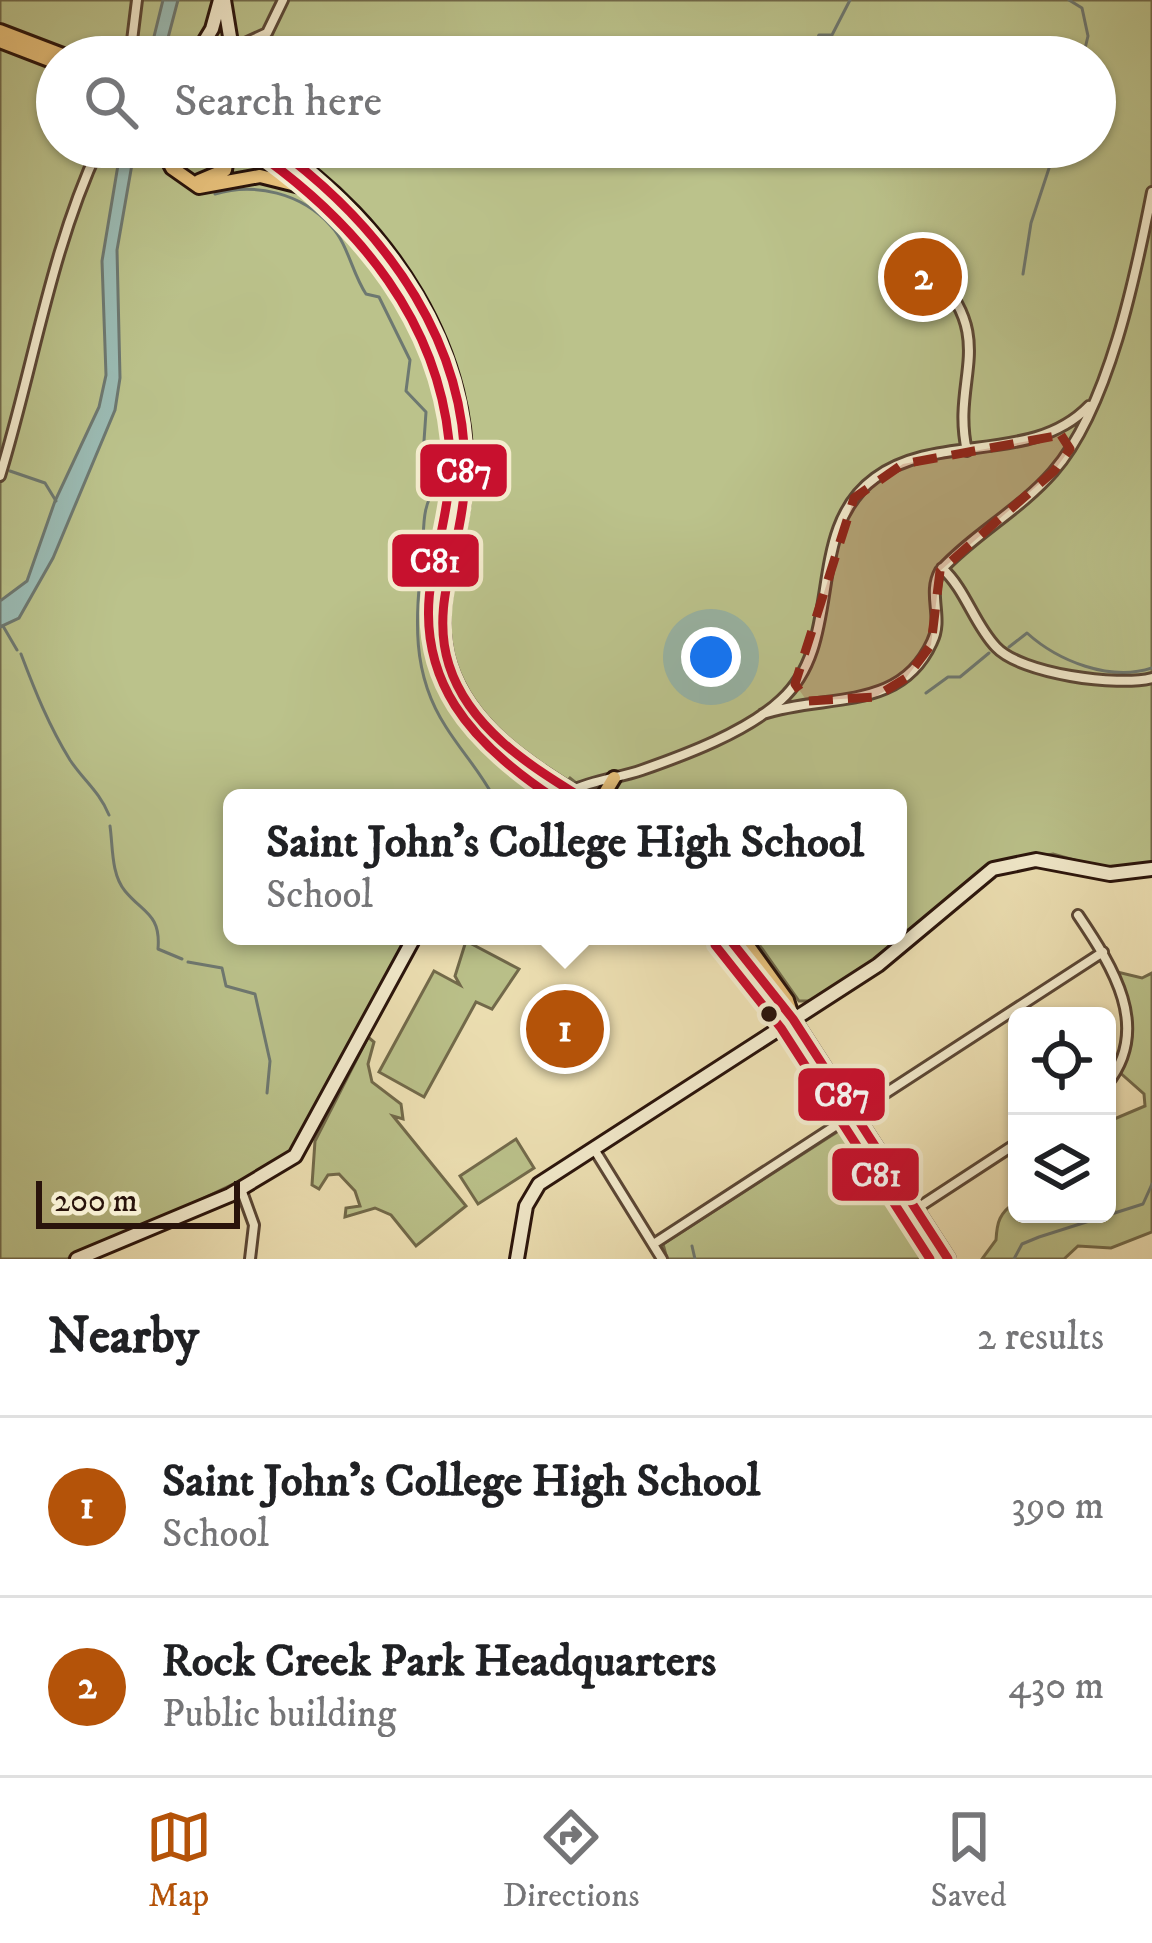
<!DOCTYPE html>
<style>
:root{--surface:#fff;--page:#f6f6f6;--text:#202124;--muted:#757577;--line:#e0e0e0;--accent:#b45309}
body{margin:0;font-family:"IM FELL DW Pica",serif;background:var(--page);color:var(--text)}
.controls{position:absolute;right:36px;bottom:36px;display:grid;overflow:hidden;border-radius:18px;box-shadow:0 3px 9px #0004}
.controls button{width:108px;height:108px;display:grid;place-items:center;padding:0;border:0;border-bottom:3px solid var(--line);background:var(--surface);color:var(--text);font:60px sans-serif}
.scale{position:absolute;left:36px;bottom:30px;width:204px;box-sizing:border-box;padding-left:12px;border:6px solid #29130b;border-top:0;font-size:33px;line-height:42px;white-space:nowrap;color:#29130b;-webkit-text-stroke:9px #f4ecce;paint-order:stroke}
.you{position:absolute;left:711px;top:657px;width:42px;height:42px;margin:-30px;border:9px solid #fff;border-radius:50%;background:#1a73e8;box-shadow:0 0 0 18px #1a73e833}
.badge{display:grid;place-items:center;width:78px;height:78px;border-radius:50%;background:var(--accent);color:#fff;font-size:39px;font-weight:700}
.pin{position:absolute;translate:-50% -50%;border:6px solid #fff;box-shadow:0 3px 12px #0006}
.popup{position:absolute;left:223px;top:789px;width:684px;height:156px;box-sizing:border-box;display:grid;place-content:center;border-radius:18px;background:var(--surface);filter:drop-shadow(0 3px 9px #0005);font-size:39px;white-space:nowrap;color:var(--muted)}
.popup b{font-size:45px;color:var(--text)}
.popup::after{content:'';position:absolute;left:50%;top:100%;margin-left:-24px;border:24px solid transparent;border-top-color:var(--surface)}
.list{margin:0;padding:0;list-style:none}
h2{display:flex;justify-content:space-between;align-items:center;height:156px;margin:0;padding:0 48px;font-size:51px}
h2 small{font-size:39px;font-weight:400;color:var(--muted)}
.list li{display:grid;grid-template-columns:78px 1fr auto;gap:36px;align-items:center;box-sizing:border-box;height:180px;padding:0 48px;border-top:3px solid var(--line)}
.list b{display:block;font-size:45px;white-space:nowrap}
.list p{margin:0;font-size:39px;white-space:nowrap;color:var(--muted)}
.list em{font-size:39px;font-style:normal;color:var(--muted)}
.icon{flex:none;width:66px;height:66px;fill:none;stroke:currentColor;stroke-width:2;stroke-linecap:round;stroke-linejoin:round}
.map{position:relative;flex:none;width:1152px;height:1259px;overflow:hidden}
.search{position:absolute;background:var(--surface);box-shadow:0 3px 9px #0004;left:36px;right:36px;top:36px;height:132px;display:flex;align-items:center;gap:30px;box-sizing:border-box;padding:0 42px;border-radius:66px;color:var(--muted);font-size:45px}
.sheet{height:516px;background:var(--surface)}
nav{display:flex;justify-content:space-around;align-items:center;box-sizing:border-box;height:168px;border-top:3px solid var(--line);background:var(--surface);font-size:33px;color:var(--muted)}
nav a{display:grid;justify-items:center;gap:6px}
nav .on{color:var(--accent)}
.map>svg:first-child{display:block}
.green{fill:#bbc28b;stroke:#726a4b;stroke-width:3;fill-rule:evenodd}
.water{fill:#9bbcb5;stroke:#6d7871;stroke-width:3}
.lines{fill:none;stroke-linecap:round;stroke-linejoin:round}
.stream{stroke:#6d7871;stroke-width:3}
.street-casing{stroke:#5a4635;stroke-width:14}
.secondary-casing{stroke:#29130b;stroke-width:18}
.primary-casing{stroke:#29130b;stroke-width:18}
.street{stroke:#f4ecce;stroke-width:8}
.secondary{stroke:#f4ecce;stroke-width:12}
.primary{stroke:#e7c07a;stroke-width:12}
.bus-1-casing{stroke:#f4ecce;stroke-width:18}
.bus-2-casing{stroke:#f4ecce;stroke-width:18}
.bus-1{stroke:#c8102e;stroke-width:9}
.bus-2{stroke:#c8102e;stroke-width:9}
.marked{fill:#8f2418;fill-opacity:0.2;stroke:#8f2418;stroke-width:9;stroke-dasharray:24 15;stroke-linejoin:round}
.bus-dot{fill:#29130b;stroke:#f4ecce;stroke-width:4.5}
.line-badge{stroke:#f4ecce;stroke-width:4.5}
.badge-label{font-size:33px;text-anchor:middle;font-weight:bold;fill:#fff}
</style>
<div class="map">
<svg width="1152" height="1259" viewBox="0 0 1152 1259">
<rect width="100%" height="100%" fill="#eee1b4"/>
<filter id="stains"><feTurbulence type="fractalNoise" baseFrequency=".00167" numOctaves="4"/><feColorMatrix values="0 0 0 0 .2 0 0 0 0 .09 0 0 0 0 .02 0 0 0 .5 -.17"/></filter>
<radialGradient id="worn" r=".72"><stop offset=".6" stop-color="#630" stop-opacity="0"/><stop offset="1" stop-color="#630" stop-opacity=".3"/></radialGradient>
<!-- green -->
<path class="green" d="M 0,0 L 1152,0 L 1152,864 L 1103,868 L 1053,854 L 991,865 L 888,952 L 810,1001 L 799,1001 L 753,936 L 898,936 L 898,798 L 595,798 L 570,778 L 552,798 L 232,798 L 232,936 L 410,936 L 318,1117 L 290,1157 L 100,1248 L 67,1259 L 0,1259 ZM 57,57 L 1095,57 L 1095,147 L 57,147 Z
M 466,941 L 519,969 L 492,1009 L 476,1002 L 424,1097 L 379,1072 L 434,971 L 460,985 L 455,976 Z
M 1113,971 L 1142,978 L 1152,973 L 1152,1232 L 1111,1248 L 1078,1246 L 1064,1259 L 982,1259 L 996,1240 C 997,1222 999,1213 1017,1201 L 1017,1214 L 1107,1214 L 1107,1122 L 1145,1106 L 1144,1094 L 1117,1070 C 1136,1033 1132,1008 1113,971 Z
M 368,1037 L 374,1042 L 368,1064 L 372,1082 L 401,1104 L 403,1119 L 393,1116 L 466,1206 L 416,1246 L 391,1215 L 375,1208 L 345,1217 L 346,1208 L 360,1206 L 355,1191 L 339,1174 L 328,1175 L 319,1189 L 312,1185 L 315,1141 Z
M 851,1123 L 941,1259 L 667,1259 L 663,1244 Z
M 516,1139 L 534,1168 L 478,1204 L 460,1176 Z"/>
<!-- water -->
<path class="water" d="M 163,0 L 178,0 L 163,57 L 149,57 Z
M 121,147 L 135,147 L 117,250 L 120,378 L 115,410 L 53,558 L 19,618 L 0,627 L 0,601 L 27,581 L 55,501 L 99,407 L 106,375 L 102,261 Z"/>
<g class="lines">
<!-- stream -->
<path class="stream" d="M 1069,0 L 1082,8 L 1088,36 L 1083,57
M 816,57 L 812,50 L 819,35 L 832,35 L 850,0
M 822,156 L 827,147
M 215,194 C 254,182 302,193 331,226 C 348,244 352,273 366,294 L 379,297 L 410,360 L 406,391 L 426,412 L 424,441 L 437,485 C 420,509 425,528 422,556 C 416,617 410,672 446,727 C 461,751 479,770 493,796
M 1023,274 L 1031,223 L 1056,147
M 10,471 L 45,483 L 56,501
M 3,626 L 17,650
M 1009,647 L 1027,633 C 1058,661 1110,682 1152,668
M 21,654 C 35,691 49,726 70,760 C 84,781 99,791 109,815
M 926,693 L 948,677 L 960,677 L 989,653
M 110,826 C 113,847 111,874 125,891 C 143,913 161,914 158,949 L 182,959
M 188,962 L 222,968 L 226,986 L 255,994 L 270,1061 L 267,1093
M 692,1246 L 695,1259
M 1014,1259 L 1022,1244 L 1039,1237 L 1143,1204 L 1152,1184"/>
<!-- street casing -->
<g class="street-casing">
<path id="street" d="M 232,49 L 267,33 L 283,0
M 130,57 L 137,0
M 937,276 C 997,342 951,380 967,451
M 0,476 C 34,365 50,252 99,147
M 942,568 C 966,590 974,624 996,647 C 1021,674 1118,687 1152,678
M 763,714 C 825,693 900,713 932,642 C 944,618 927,594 940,571 C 974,534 1020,510 1053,472 C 1109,408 1136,274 1152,192
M 571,791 C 593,780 619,778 642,770 C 685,755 747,732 781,700 C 846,641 803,530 875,478 C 937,432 1032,465 1089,406
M 1078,915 C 1113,967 1152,1028 1107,1084
M 594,1149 L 662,1259
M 241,1189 L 254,1225 L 250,1259
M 916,1209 L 1017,1143
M 655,1243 L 1103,952"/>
</g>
<!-- secondary casing -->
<g class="secondary-casing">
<path id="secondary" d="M 224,0 L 232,49
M 195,57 L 212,29 L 220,0
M 77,1259 L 230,1195 L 295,1156 L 415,936
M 517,1259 L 526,1206 L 539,1184 L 878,965 L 993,869 L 1036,860 L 1110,874 L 1152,869"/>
</g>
<!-- primary casing -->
<g class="primary-casing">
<path id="primary" d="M 0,31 L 68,57
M 0,41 L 57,63
M 211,57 L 232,49 L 233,57
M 161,147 L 172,168 L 199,187 L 260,176 L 308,188
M 257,147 C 376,223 471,358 452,505 C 445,556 423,605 436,658 C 454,727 506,760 560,798
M 275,147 C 387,219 478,356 464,493 C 458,552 430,605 449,665 C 470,729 528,764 582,798
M 199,181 L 225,170 L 229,147
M 602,798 L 614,778
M 727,936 L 793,1019 L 948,1259
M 741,936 L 787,1000 L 793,1019"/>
</g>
<!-- street -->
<use href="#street" class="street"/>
<!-- secondary -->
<use href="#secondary" class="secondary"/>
<!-- primary -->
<use href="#primary" class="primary"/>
<!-- bus-1 casing -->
<g class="bus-1-casing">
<path id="bus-1" d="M 275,147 C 386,229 475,348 464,493 C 460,551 430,606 449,665 C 469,728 529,765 582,798
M 727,936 L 793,1019 L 948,1259"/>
</g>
<!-- bus-2 casing -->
<g class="bus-2-casing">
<path id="bus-2" d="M 266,159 C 360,228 437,321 449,441 C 454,487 441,531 432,576 C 413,680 472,744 554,798
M 715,945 L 781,1028 L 930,1259"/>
</g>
<!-- bus-1 -->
<use href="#bus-1" class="bus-1"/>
<!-- bus-2 -->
<use href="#bus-2" class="bus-2"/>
</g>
<!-- marked area -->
<path class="marked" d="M 1061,435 L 1070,449 L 1054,471 L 940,571 L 931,645 L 906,678 L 875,697 L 807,701 L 795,684 L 854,498 L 903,464 Z"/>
<!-- markers -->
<circle class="bus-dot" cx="769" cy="1014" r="10"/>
<g class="line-badge">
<rect x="418" y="442" width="91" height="57" rx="12" fill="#c8102e"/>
<rect x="390" y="532" width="91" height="57" rx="12" fill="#c8102e"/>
<rect x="796" y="1066" width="91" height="57" rx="12" fill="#c8102e"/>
<rect x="830" y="1146" width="91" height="57" rx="12" fill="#c8102e"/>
</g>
<g class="badge-label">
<text x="464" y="482">C87</text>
<text x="435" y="572">C81</text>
<text x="842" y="1106">C87</text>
<text x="876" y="1186">C81</text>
</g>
<rect width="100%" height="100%" filter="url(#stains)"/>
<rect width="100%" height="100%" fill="url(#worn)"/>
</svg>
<div class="controls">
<button><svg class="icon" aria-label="locate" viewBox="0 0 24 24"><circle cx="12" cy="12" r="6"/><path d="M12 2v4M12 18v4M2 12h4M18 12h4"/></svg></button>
<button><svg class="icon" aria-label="layers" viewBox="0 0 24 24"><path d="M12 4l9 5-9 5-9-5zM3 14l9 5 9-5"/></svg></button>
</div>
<div class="scale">200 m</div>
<div class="you"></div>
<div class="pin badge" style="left:565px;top:1029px">1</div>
<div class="popup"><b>Saint John's College High School</b>School</div>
<div class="pin badge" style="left:923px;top:277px">2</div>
<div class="search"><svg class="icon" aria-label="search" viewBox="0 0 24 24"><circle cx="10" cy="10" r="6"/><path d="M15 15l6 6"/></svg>Search here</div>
</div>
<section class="sheet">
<h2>Nearby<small>2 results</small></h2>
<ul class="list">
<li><span class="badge">1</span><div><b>Saint John's College High School</b><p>School</p></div><em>390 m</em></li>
<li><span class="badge">2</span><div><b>Rock Creek Park Headquarters</b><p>Public building</p></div><em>430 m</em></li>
</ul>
</section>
<nav>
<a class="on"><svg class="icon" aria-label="map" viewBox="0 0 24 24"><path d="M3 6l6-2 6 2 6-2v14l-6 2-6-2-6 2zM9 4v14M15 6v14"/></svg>Map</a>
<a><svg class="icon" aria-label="directions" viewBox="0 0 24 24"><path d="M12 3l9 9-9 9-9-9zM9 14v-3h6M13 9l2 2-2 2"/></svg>Directions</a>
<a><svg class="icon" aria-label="saved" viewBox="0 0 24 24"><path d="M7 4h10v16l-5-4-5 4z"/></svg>Saved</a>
</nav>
